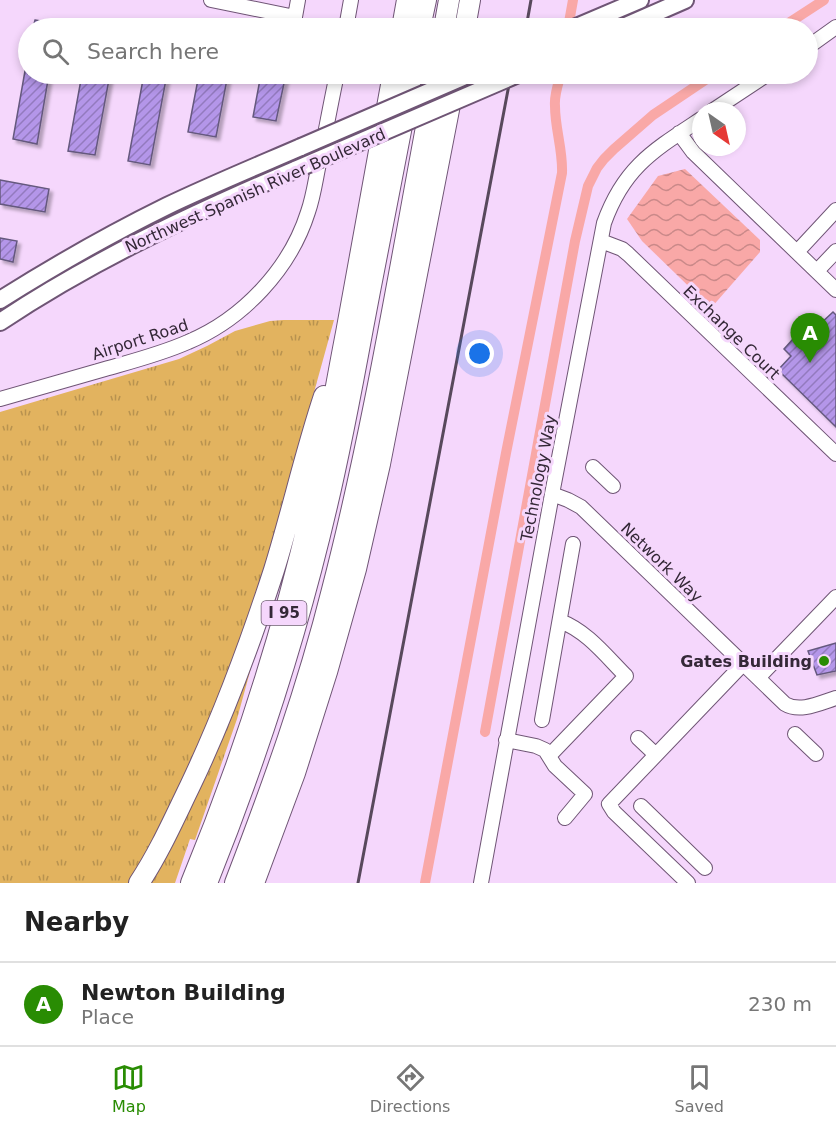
<!DOCTYPE html>
<style>
:root{--surface:#fff;--page:#f6f6f6;--text:#222;--muted:#767676;--line:#e0e0e0;--accent:#298c03}
body{margin:0;font-family:"DejaVu Sans",sans-serif;background:var(--page);color:var(--text)}
.compass{position:absolute;left:692px;top:102px;width:54px;height:54px;border-radius:50%;background:var(--surface);box-shadow:0 3px 9px #0003;rotate:146deg}
.you{position:absolute;left:480px;top:354px;width:21px;height:21px;margin:-15px;border:4px solid #fff;border-radius:50%;background:#1a73e8;box-shadow:0 0 0 9px #1a73e833}
.badge{display:grid;place-items:center;width:39px;height:39px;border-radius:50%;background:var(--accent);color:#fff;font-size:20px;font-weight:700}
.pin{position:absolute;translate:-50% -50px;filter:drop-shadow(0 2px 3px #0008)}
.pin::after{content:'';position:absolute;top:32px;width:21px;height:18px;background:inherit;clip-path:polygon(0 0,100% 0,50% 100%)}
.list{margin:0;padding:0;list-style:none}
h2{display:flex;justify-content:space-between;align-items:center;height:78px;margin:0;padding:0 24px;font-size:26px}
h2 small{font-size:20px;font-weight:400;color:var(--muted)}
.list li{display:grid;grid-template-columns:39px 1fr auto;gap:18px;align-items:center;box-sizing:border-box;height:84px;padding:0 24px;border-top:2px solid var(--line)}
.list b{display:block;font-size:22px;white-space:nowrap}
.list p{margin:0;font-size:20px;white-space:nowrap;color:var(--muted)}
.list em{font-size:20px;font-style:normal;color:var(--muted)}
.icon{flex:none;width:33px;height:33px;fill:none;stroke:currentColor;stroke-width:2;stroke-linecap:round;stroke-linejoin:round}
.map{position:relative;flex:none;width:836px;height:883px;overflow:hidden}
.search{position:absolute;background:var(--surface);box-shadow:0 3px 9px #0003;left:18px;right:18px;top:18px;height:66px;display:flex;align-items:center;gap:15px;box-sizing:border-box;padding:0 21px;border-radius:33px;color:var(--muted);font-size:22px}
.sheet{height:162px;background:var(--surface)}
nav{display:flex;justify-content:space-around;align-items:center;box-sizing:border-box;height:84px;border-top:2px solid var(--line);background:var(--surface);font-size:16px;color:var(--muted)}
nav a{display:grid;justify-items:center;gap:3px}
nav .on{color:var(--accent)}
.map>svg:first-child{display:block}
.grass{fill:url(#grass-tufts)}
.water{fill:url(#water-waves)}
.lines{fill:none;stroke-linecap:round;stroke-linejoin:round}
.canal{stroke:#f9a8a7;stroke-width:10}
.building{fill:url(#building-hatch);stroke:#65597e;stroke-width:1.5;filter:url(#shadow)}
.minor-casing{stroke:#6f5575;stroke-width:16}
.major-casing{stroke:#6f5575;stroke-width:20}
.highway-casing{stroke:#6f5575;stroke-width:22}
.minor{stroke:#fff;stroke-width:14}
.major{stroke:#fff;stroke-width:16}
.highway{stroke:#fff;stroke-width:20}
.rail{stroke:#58495c;stroke-width:3}
.major-bridge-casing{stroke:#6f5575;stroke-width:20;stroke-linecap:butt}
.major-bridge{stroke:#fff;stroke-width:16}
.poi-dot{fill:#298c03;stroke:#f5d7fc;stroke-width:2}
.labels{text-anchor:middle;stroke-width:6;stroke-linejoin:round;paint-order:stroke}
.shield{fill:#f5d7fc;stroke:#6e5c72;stroke-width:1.5}
.shield-label{font-size:15px;font-weight:bold;fill:#342837}
.street-label{font-size:16px;fill:#342837;stroke:#f5d7fc}
.poi-label{font-size:16px;font-weight:bold;fill:#342837;stroke:#f5d7fc;text-anchor:end}
</style>
<div class="map">
<svg width="836" height="883" viewBox="0 0 836 883">
<defs>
<pattern id="grass-tufts" width="24" height="20" patternUnits="userSpaceOnUse" patternTransform="scale(1.5)"><rect width="24" height="20" fill="#e2b35f"/><path d="M3 7l-1-3M5 7V3M7 7l1-3M15 17l-1-3M17 17v-4M19 17l1-3" fill="none" stroke="#b8924f"/></pattern>
<pattern id="water-waves" width="16" height="10" patternUnits="userSpaceOnUse" patternTransform="scale(1.5)"><rect width="16" height="10" fill="#f9a8a7"/><path d="M0 5q4-4 8 0t8 0" fill="none" stroke="#ca8989"/></pattern>
<pattern id="building-hatch" width="6" height="6" patternUnits="userSpaceOnUse" patternTransform="scale(1.5)"><rect width="6" height="6" fill="#b496e9"/><path d="M-1 1l2-2M0 6l6-6M5 7l2-2" fill="none" stroke="#937abe"/></pattern>
<filter id="shadow"><feDropShadow dx="3.5" dy="3.5" stdDeviation="1.5" flood-color="#0004"/></filter>
</defs>
<rect width="100%" height="100%" fill="#f5d7fc"/>
<!-- grass -->
<path class="grass" d="M 283,320 L 334,320 L 251,620 L 190,772 L 131,883 L 0,883 L 0,412 L 179,359 L 207,346 L 235,331 L 270,321 Z
M 262,628 L 237,719 L 195,840 L 190,839 L 175,883 L 149,883 L 184,821 Z"/>
<!-- water -->
<path class="water" d="M 685,169 L 760,240 L 760,252 L 711,308 L 642,241 L 627,219 L 658,176 Z"/>
<g class="lines">
<!-- canal -->
<path class="canal" d="M 568,28 L 573,0
M 781,28 L 824,0
M 485,732 L 575,241 L 588,186 L 597,168 L 604,159 L 614,149 L 653,115 L 714,74
M 425,883 L 506,453 L 562,173 C 563,150 555,129 555,106 C 554,95 558,84 561,74"/>
</g>
<!-- building -->
<path class="building" d="M 35,20 L 58,24 L 58,28 L 33,28 Z
M 28,54 L 28,74 L 49,74 L 37,144 L 13,139 Z
M 82,74 L 110,74 L 95,155 L 68,151 Z
M 144,74 L 167,74 L 150,165 L 128,161 Z
M 199,74 L 228,74 L 216,137 L 188,132 Z
M 261,74 L 286,74 L 276,121 L 253,117 Z
M 0,180 L 49,189 L 45,212 L 0,204 Z
M 0,238 L 17,241 L 13,262 L 0,259 Z
M 833,312 L 836,315 L 836,427 L 778,370 L 791,356 L 784,349 L 811,319 L 819,325 Z
M 836,643 L 836,671 L 817,675 L 808,651 Z"/>
<g class="lines">
<!-- minor casing -->
<g class="minor-casing">
<path id="minor" d="M 211,0 L 295,17
M 293,28 L 298,0
M 346,28 L 351,0
M 808,47 L 836,27
M 712,111 L 768,74
M 679,133 L 693,152 L 836,290
M 601,241 L 622,249 L 628,254 L 836,454
M 797,252 L 836,210
M 817,271 L 836,251
M 0,399 C 35,389 70,379 105,369 C 133,361 161,354 188,342 C 243,319 290,269 308,212 C 314,195 316,176 320,159 C 326,130 331,102 337,74
M 593,467 L 613,486
M 552,494 L 568,500 L 581,507 L 785,704 C 800,713 820,703 836,698
M 758,678 L 836,597
M 542,720 L 573,544
M 795,734 L 816,754
M 638,738 L 656,755
M 506,740 L 536,746 L 545,750 L 555,766 L 585,794 L 565,818
M 549,756 L 626,676 C 606,656 587,631 560,621
M 641,806 L 705,868
M 481,883 L 552,494 L 604,223 C 624,167 654,150 701,119
M 688,883 L 614,812 L 609,804 L 743,664"/>
</g>
<!-- major casing -->
<g class="major-casing">
<path id="major" d="M 574,28 L 640,0
M 621,28 L 685,0
M 0,300 C 54,266 110,234 167,206 C 211,185 257,166 301,147
M 0,322 C 93,260 194,213 297,169"/>
</g>
<!-- highway casing -->
<g class="highway-casing">
<path id="highway" d="M 402,28 L 407,0
M 420,28 L 426,0
M 444,28 L 449,0
M 465,28 L 470,0
M 139,883 C 159,853 174,819 190,786 C 223,717 250,644 274,570 C 292,512 305,453 324,396
M 191,883 C 242,760 283,632 313,502 C 326,446 335,389 346,333 C 361,246 377,160 393,74
M 207,883 C 256,761 297,635 327,506 C 341,447 352,388 363,328 C 379,243 396,158 412,74
M 235,883 C 272,787 307,690 332,590 C 376,420 403,246 436,74
M 254,883 L 295,773 L 327,672 L 356,569 L 380,464 L 456,74"/>
</g>
<!-- minor -->
<use href="#minor" class="minor"/>
<!-- major -->
<use href="#major" class="major"/>
<!-- highway -->
<use href="#highway" class="highway"/>
<!-- rail -->
<path class="rail" d="M 526,28 L 531,0
M 358,883 L 511,74"/>
<!-- major-bridge casing -->
<g class="major-bridge-casing">
<path id="major-bridge" d="M 301,147 L 470,74
M 297,169 L 518,74"/>
</g>
<!-- major-bridge -->
<use href="#major-bridge" class="major-bridge"/>
</g>
<!-- markers -->
<circle class="poi-dot" cx="824" cy="661" r="6"/>
<g class="labels">
<!-- shield labels -->
<rect class="shield" x="261.5" y="601" width="45" height="24" rx="4.5"/>
<g class="shield-label">
<text x="284" y="618">I 95</text>
</g>
<!-- street labels -->
<g class="street-label">
<text transform="translate(255 190) rotate(-24)" y="6">Northwest Spanish River Boulevard</text>
<text transform="translate(732 332) rotate(44)" y="6">Exchange Court</text>
<text transform="translate(140 339) rotate(-18)" y="6">Airport Road</text>
<text transform="translate(538 478) rotate(-79)" y="6">Technology Way</text>
<text transform="translate(662 562) rotate(44)" y="6">Network Way</text>
</g>
<!-- poi labels -->
<g class="poi-label">
<text x="812" y="667">Gates Building</text>
</g>
</g>
</svg>
<svg class="compass" viewBox="-18 -18 36 36"><path d="M0-13l5 13h-10z" fill="#e53935"/><path d="M0 13l5-13h-10z" fill="#767676"/></svg>
<div class="you"></div>
<div class="pin badge" style="left:810px;top:363px">A</div>
<div class="search"><svg class="icon" aria-label="search" viewBox="0 0 24 24"><circle cx="10" cy="10" r="6"/><path d="M15 15l6 6"/></svg>Search here</div>
</div>
<section class="sheet">
<h2>Nearby<small></small></h2>
<ul class="list">
<li><span class="badge">A</span><div><b>Newton Building</b><p>Place</p></div><em>230 m</em></li>
</ul>
</section>
<nav>
<a class="on"><svg class="icon" aria-label="map" viewBox="0 0 24 24"><path d="M3 6l6-2 6 2 6-2v14l-6 2-6-2-6 2zM9 4v14M15 6v14"/></svg>Map</a>
<a><svg class="icon" aria-label="directions" viewBox="0 0 24 24"><path d="M12 3l9 9-9 9-9-9zM9 14v-3h6M13 9l2 2-2 2"/></svg>Directions</a>
<a><svg class="icon" aria-label="saved" viewBox="0 0 24 24"><path d="M7 4h10v16l-5-4-5 4z"/></svg>Saved</a>
</nav>
